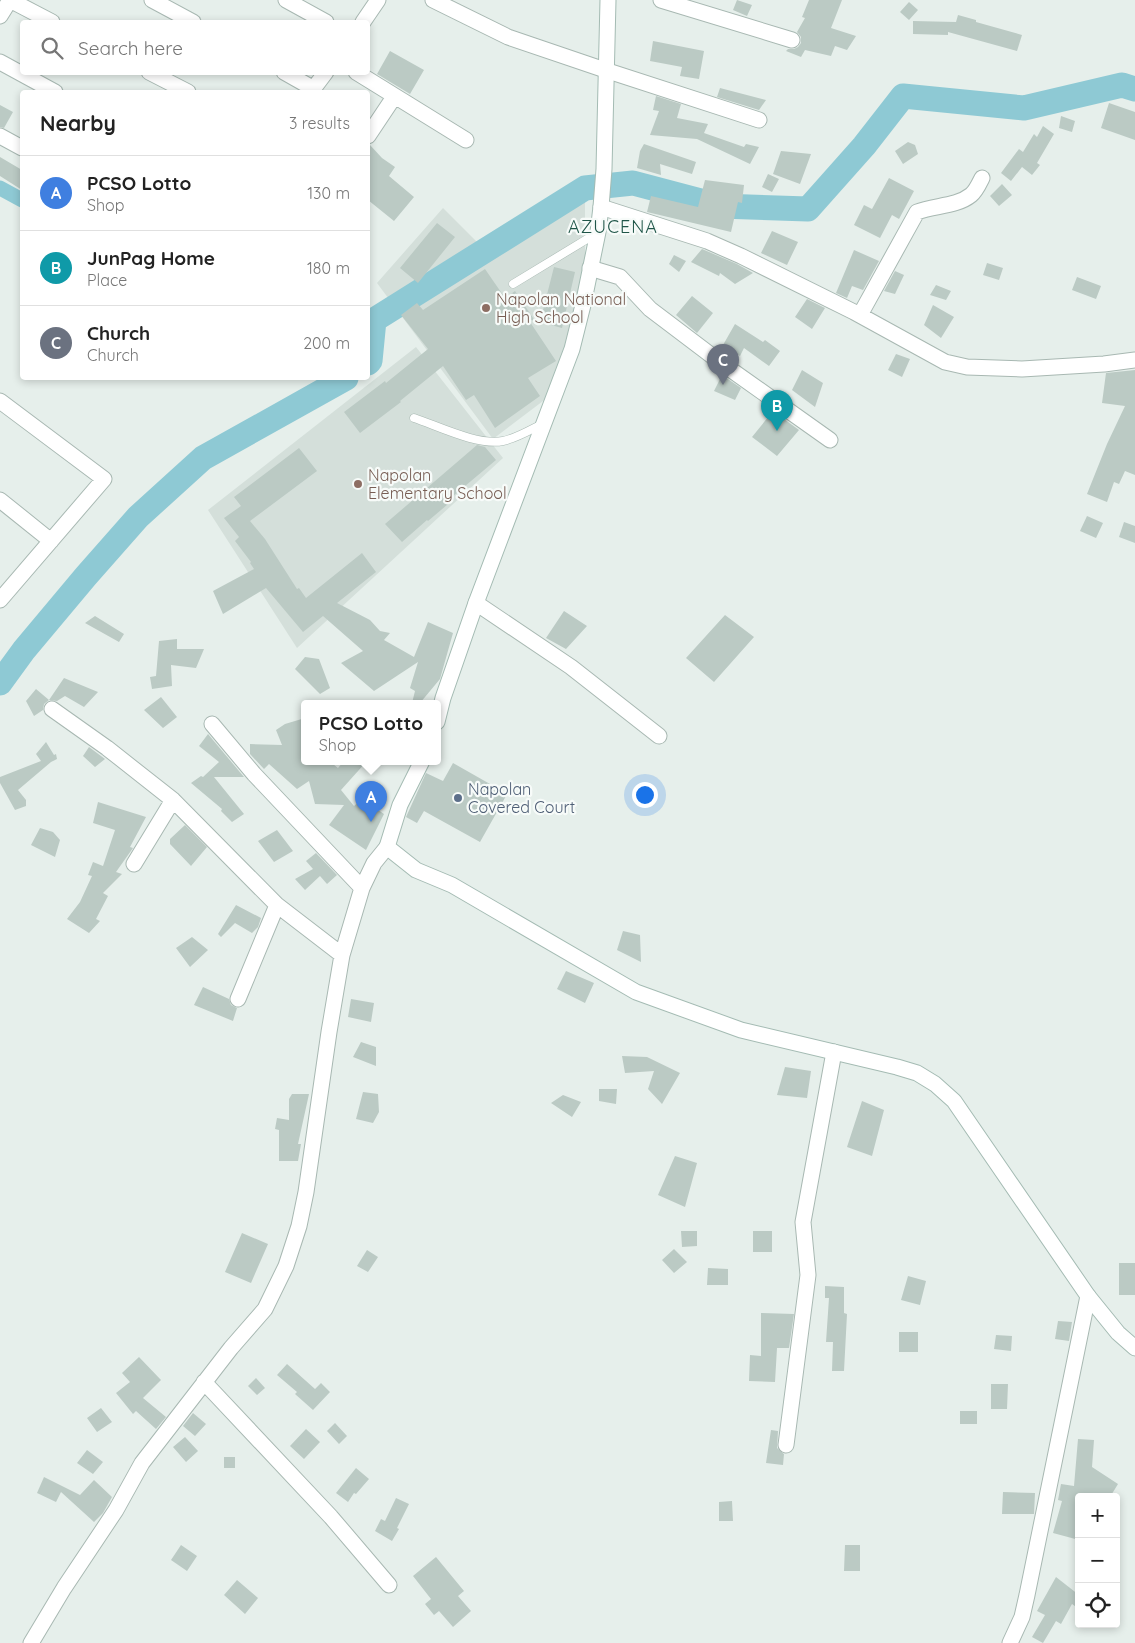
<!DOCTYPE html>
<meta charset="utf-8">
<style>
:root{--surface:#fff;--page:#f2f2f2;--text:#222;--muted:#767676;--line:#e0e0e0;--accent:#7c3aed}
body{margin:0;font-family:Quicksand,sans-serif;background:var(--page);color:var(--text)}
.controls{position:absolute;right:15px;bottom:15px;display:grid;overflow:hidden;border-radius:5px;box-shadow:0 2px 8px #0003}
.controls button{width:45px;height:45px;display:grid;place-items:center;padding:0;border:0;border-bottom:1px solid var(--line);background:var(--surface);color:var(--text);font:25px sans-serif}
.you{position:absolute;left:644px;top:794px;width:18px;height:18px;margin:-12px;border:4px solid #fff;border-radius:50%;background:#1a73e8;box-shadow:0 0 0 8px #1a73e833}
.badge{display:grid;place-items:center;width:32px;height:32px;border-radius:50%;background:var(--accent);color:#fff;font-size:16px;font-weight:700}
.pin{position:absolute;translate:-50% -41px;filter:drop-shadow(0 1px 2px #0008)}
.pin::after{content:'';position:absolute;top:26px;width:18px;height:15px;background:inherit;clip-path:polygon(0 0,100% 0,50% 100%)}
.popup{position:absolute;left:301px;top:700px;width:140px;height:65px;box-sizing:border-box;display:grid;place-content:center;border-radius:5px;background:var(--surface);filter:drop-shadow(0 1px 4px #0005);font-size:16px;white-space:nowrap;color:var(--muted)}
.popup b{font-size:19px;color:var(--text)}
.popup::after{content:'';position:absolute;left:50%;top:100%;margin-left:-10px;border:10px solid transparent;border-top-color:var(--surface)}
.list{margin:0;padding:0;list-style:none}
h2{display:flex;justify-content:space-between;align-items:center;height:65px;margin:0;padding:0 20px;font-size:21px}
h2 small{font-size:16px;font-weight:400;color:var(--muted)}
.list li{display:grid;grid-template-columns:32px 1fr auto;gap:15px;align-items:center;box-sizing:border-box;height:75px;padding:0 20px;border-top:1px solid var(--line)}
.list b{display:block;font-size:19px;white-space:nowrap}
.list p{margin:0;font-size:16px;white-space:nowrap;color:var(--muted)}
.list em{font-size:16px;font-style:normal;color:var(--muted)}
.icon{flex:none;width:28px;height:28px;fill:none;stroke:currentColor;stroke-width:2;stroke-linecap:round;stroke-linejoin:round}
.map{position:relative;flex:none;width:1135px;height:1643px;overflow:hidden}
.search{position:absolute;background:var(--surface);box-shadow:0 2px 8px #0003;left:20px;top:20px;width:350px;height:55px;display:flex;align-items:center;gap:12px;box-sizing:border-box;padding:0 18px;border-radius:5px;color:var(--muted);font-size:19px}
.panel{position:absolute;background:var(--surface);box-shadow:0 2px 8px #0003;left:20px;top:90px;width:350px;height:290px;border-radius:5px}
.map>svg:first-child{display:block}
.built{fill:#d4dfda}
.lines{fill:none;stroke-linecap:round;stroke-linejoin:round}
.canal{stroke:#8ec9d4;stroke-width:15}
.river{stroke:#8ec9d4;stroke-width:25}
.building{fill:#bbcac4}
.lane-casing{stroke:#a8b8b2;stroke-width:9}
.street-casing{stroke:#a8b8b2;stroke-width:17}
.secondary-casing{stroke:#a4bbb3;stroke-width:17}
.lane{stroke:#fff;stroke-width:8}
.street{stroke:#fff;stroke-width:15}
.secondary{stroke:#fff;stroke-width:15}
.education-dot{fill:#8d6e63;stroke:#f7fbf9;stroke-width:2}
.service-dot{fill:#5c6f8a;stroke:#f7fbf9;stroke-width:2}
.labels{text-anchor:middle;stroke-width:4.5;stroke-linejoin:round;paint-order:stroke}
.education-label{font-size:16px;fill:#785e54;stroke:#f7fbf9;text-anchor:start}
.service-label{font-size:16px;fill:#4e5e75;stroke:#f7fbf9;text-anchor:start}
.neighbourhood-label{font-size:18px;letter-spacing:1px;fill:#1f5548;stroke:#f7fbf9}
</style>
<div class="map">
<svg width="1135" height="1643" viewBox="0 0 1135 1643">
<rect width="100%" height="100%" fill="#e6efeb"/>
<!-- built -->
<path class="built" d="M 585,199 L 585,260 L 573,333 L 547,398 L 493,439 L 377,283 L 443,208 L 491,256 Z
M 416,347 L 503,458 L 297,648 L 208,510 Z"/>
<g class="lines">
<!-- canal -->
<path class="canal" d="M 0,188 L 22,200"/>
<!-- river -->
<path class="river" d="M 368,363 L 370,361 L 374,320 L 585,188 L 633,183 L 720,206 L 808,209 L 864,146 L 903,96 L 1024,108 L 1122,85 L 1135,89
M 0,683 L 24,650 L 86,576 L 138,517 L 203,458 L 346,378"/>
</g>
<!-- building -->
<path class="building" d="M 737,0 L 752,5 L 747,16 L 733,10 Z
M 809,0 L 842,0 L 831,28 L 856,36 L 847,50 L 835,46 L 831,56 L 805,50 L 801,57 L 786,51 L 788,49 L 794,49 L 798,47 L 801,43 L 801,37 L 797,32 L 805,18 L 802,17 Z
M 909,2 L 918,10 L 909,20 L 900,12 Z
M 958,15 L 976,20 L 976,22 L 1022,35 L 1017,51 L 948,32 L 948,35 L 913,34 L 913,21 L 956,22 Z
M 653,41 L 704,51 L 699,79 L 680,76 L 682,67 L 650,61 Z
M 390,51 L 424,70 L 410,94 L 377,74 Z
M 720,88 L 766,100 L 759,110 L 717,97 Z
M 656,96 L 681,104 L 677,118 L 708,124 L 704,133 L 744,147 L 746,144 L 759,147 L 750,164 L 697,139 L 650,135 L 659,111 L 653,110 Z
M 1109,103 L 1135,112 L 1135,140 L 1101,128 Z
M 0,105 L 13,112 L 4,128 L 0,127 Z
M 1061,116 L 1075,121 L 1072,132 L 1059,128 Z
M 1043,126 L 1054,134 L 1037,163 L 1040,165 L 1032,175 L 1022,167 L 1011,181 L 1001,173 L 1019,149 L 1023,152 L 1034,134 L 1037,137 Z
M 908,142 L 915,145 L 918,154 L 903,164 L 895,151 Z
M 644,144 L 696,162 L 692,174 L 660,164 L 661,175 L 637,168 L 640,151 Z
M 368,145 L 370,145 L 382,158 L 395,167 L 389,176 L 414,197 L 394,221 L 368,200 Z
M 781,151 L 811,154 L 800,184 L 773,174 Z
M 0,157 L 22,170 L 22,190 L 0,176 Z
M 768,174 L 779,179 L 772,192 L 762,187 Z
M 889,178 L 914,191 L 899,219 L 892,215 L 880,238 L 854,225 L 864,205 L 872,209 Z
M 705,180 L 744,185 L 742,203 L 738,202 L 731,232 L 647,212 L 651,196 L 698,207 Z
M 1002,184 L 1012,195 L 999,206 L 990,196 Z
M 437,223 L 455,237 L 418,283 L 400,268 Z
M 772,231 L 798,242 L 787,265 L 761,253 Z
M 702,249 L 737,264 L 753,273 L 735,284 L 720,273 L 719,276 L 691,262 Z
M 854,250 L 879,261 L 863,290 L 852,286 L 847,298 L 836,293 Z
M 674,255 L 686,261 L 679,272 L 669,264 Z
M 987,263 L 1003,268 L 999,280 L 983,275 Z
M 554,267 L 575,272 L 562,328 L 540,322 Z
M 485,269 L 505,298 L 515,291 L 535,321 L 528,319 L 556,361 L 528,378 L 540,396 L 495,428 L 474,395 L 466,400 L 443,366 L 400,401 L 401,402 L 360,433 L 344,412 L 385,381 L 386,383 L 428,349 L 401,315 L 417,303 L 423,310 Z
M 895,271 L 904,275 L 895,294 L 884,291 Z
M 1077,277 L 1101,286 L 1096,299 L 1072,290 Z
M 936,285 L 951,291 L 946,300 L 930,295 Z
M 692,296 L 713,313 L 697,333 L 676,315 Z
M 807,299 L 825,308 L 812,329 L 795,317 Z
M 933,305 L 954,317 L 941,338 L 924,325 Z
M 735,324 L 763,342 L 765,340 L 780,351 L 769,366 L 744,348 L 740,356 L 723,345 Z
M 896,354 L 910,359 L 902,377 L 888,370 Z
M 802,370 L 823,383 L 815,407 L 792,390 Z
M 1135,370 L 1135,475 L 1125,471 L 1119,484 L 1114,482 L 1107,502 L 1087,494 L 1107,444 L 1125,406 L 1102,403 L 1106,373 Z
M 722,375 L 741,388 L 735,400 L 714,391 Z
M 773,411 L 799,430 L 777,456 L 752,437 Z
M 477,445 L 485,447 L 496,460 L 452,497 L 454,499 L 428,521 L 427,520 L 402,542 L 385,524 Z
M 299,448 L 317,471 L 250,521 L 265,539 L 297,589 L 299,588 L 306,598 L 362,553 L 376,572 L 337,603 L 370,620 L 380,631 L 390,633 L 384,640 L 414,657 L 428,622 L 453,633 L 440,679 L 420,703 L 412,703 L 415,691 L 410,688 L 418,662 L 374,691 L 341,663 L 363,651 L 323,616 L 303,632 L 266,588 L 223,614 L 213,591 L 254,569 L 250,563 L 251,562 L 235,541 L 239,537 L 224,518 L 241,506 L 234,497 Z
M 1087,516 L 1103,523 L 1096,538 L 1080,531 Z
M 1124,522 L 1135,526 L 1135,543 L 1119,537 Z
M 564,611 L 587,626 L 566,649 L 546,638 Z
M 725,615 L 754,637 L 714,682 L 686,658 Z
M 95,616 L 124,634 L 119,642 L 85,623 Z
M 177,639 L 177,649 L 204,649 L 196,668 L 171,665 L 172,686 L 152,689 L 150,677 L 156,676 L 159,641 Z
M 305,657 L 319,659 L 330,688 L 320,694 L 295,669 Z
M 64,678 L 98,692 L 84,707 L 65,696 L 57,701 L 49,700 Z
M 36,689 L 49,700 L 44,704 L 43,710 L 34,716 L 26,701 Z
M 161,697 L 177,717 L 163,728 L 144,710 Z
M 305,718 L 305,761 L 329,761 L 338,768 L 344,761 L 367,761 L 341,790 L 354,806 L 362,799 L 384,814 L 366,850 L 329,825 L 344,805 L 315,804 L 309,781 L 297,789 L 269,764 L 264,769 L 250,754 L 250,744 L 282,745 L 276,730 L 285,724 Z
M 208,734 L 244,777 L 214,777 L 244,814 L 232,822 L 221,811 L 222,809 L 191,783 L 201,776 L 203,777 L 219,762 L 199,746 Z
M 46,742 L 54,755 L 56,754 L 57,759 L 51,762 L 18,790 L 26,800 L 26,806 L 15,810 L 0,783 L 0,777 L 41,761 L 36,754 Z
M 89,747 L 105,759 L 95,767 L 83,756 Z
M 453,763 L 490,784 L 488,787 L 506,796 L 480,842 L 424,811 L 417,823 L 406,817 L 426,773 L 443,781 Z
M 98,802 L 146,817 L 130,847 L 133,848 L 116,872 L 122,874 L 103,893 L 108,896 L 96,919 L 100,921 L 89,933 L 67,919 L 80,902 L 92,876 L 88,875 L 93,862 L 103,866 L 115,830 L 93,823 Z
M 185,825 L 207,847 L 191,866 L 170,844 L 170,839 Z
M 40,828 L 53,832 L 60,840 L 55,857 L 31,845 Z
M 277,830 L 293,851 L 274,862 L 258,841 Z
M 316,853 L 337,875 L 327,884 L 320,876 L 305,890 L 295,879 L 313,869 L 306,861 Z
M 236,905 L 261,918 L 258,927 L 252,933 L 235,923 L 221,937 L 218,934 Z
M 623,931 L 640,935 L 641,962 L 617,950 Z
M 192,937 L 208,950 L 190,967 L 176,948 Z
M 566,971 L 594,983 L 585,1003 L 557,989 Z
M 203,987 L 229,999 L 231,1005 L 237,1008 L 233,1021 L 194,1005 Z
M 351,999 L 374,1003 L 371,1022 L 348,1017 Z
M 361,1042 L 376,1047 L 376,1066 L 353,1057 Z
M 622,1056 L 647,1057 L 680,1073 L 662,1104 L 648,1089 L 654,1071 L 625,1073 Z
M 785,1067 L 811,1071 L 807,1098 L 777,1095 Z
M 599,1089 L 617,1089 L 616,1104 L 599,1101 Z
M 363,1092 L 378,1094 L 379,1112 L 373,1123 L 356,1119 Z
M 292,1094 L 309,1094 L 298,1144 L 301,1144 L 298,1161 L 279,1161 L 279,1130 L 275,1129 L 277,1118 L 289,1120 L 289,1099 Z
M 563,1095 L 581,1102 L 572,1117 L 551,1103 Z
M 862,1101 L 884,1110 L 872,1156 L 847,1147 Z
M 675,1156 L 697,1163 L 685,1207 L 658,1195 Z
M 681,1231 L 697,1231 L 697,1246 L 682,1247 Z
M 753,1231 L 772,1231 L 772,1252 L 753,1252 Z
M 242,1233 L 268,1244 L 251,1283 L 225,1272 Z
M 674,1249 L 687,1262 L 674,1273 L 662,1260 Z
M 367,1250 L 378,1257 L 368,1272 L 357,1266 Z
M 1119,1263 L 1135,1263 L 1135,1295 L 1119,1295 Z
M 708,1268 L 728,1269 L 728,1285 L 707,1285 Z
M 908,1276 L 926,1281 L 920,1305 L 901,1300 Z
M 825,1286 L 844,1287 L 844,1313 L 847,1314 L 844,1371 L 832,1371 L 833,1342 L 826,1342 L 829,1298 L 825,1298 Z
M 761,1313 L 794,1314 L 789,1348 L 777,1348 L 775,1382 L 749,1381 L 750,1355 L 761,1356 Z
M 1058,1321 L 1072,1322 L 1069,1341 L 1055,1339 Z
M 899,1332 L 918,1332 L 918,1352 L 899,1352 Z
M 996,1335 L 1012,1336 L 1011,1351 L 994,1349 Z
M 139,1357 L 161,1380 L 143,1398 L 166,1417 L 156,1429 L 136,1411 L 133,1414 L 116,1393 L 130,1382 L 122,1373 Z
M 287,1364 L 315,1389 L 321,1383 L 330,1392 L 313,1410 L 295,1394 L 297,1392 L 277,1375 Z
M 256,1378 L 265,1388 L 257,1395 L 248,1386 Z
M 991,1384 L 1008,1384 L 1007,1409 L 991,1409 Z
M 101,1408 L 112,1422 L 97,1432 L 87,1418 Z
M 960,1411 L 977,1411 L 977,1424 L 960,1424 Z
M 193,1413 L 206,1424 L 195,1436 L 183,1426 Z
M 335,1423 L 347,1436 L 339,1444 L 327,1431 Z
M 306,1429 L 320,1442 L 304,1459 L 290,1446 Z
M 771,1430 L 778,1431 L 777,1448 L 784,1454 L 783,1465 L 766,1463 Z
M 185,1437 L 198,1451 L 186,1462 L 173,1447 Z
M 1078,1439 L 1094,1440 L 1092,1467 L 1118,1484 L 1110,1497 L 1079,1497 L 1079,1540 L 1053,1533 L 1062,1501 L 1058,1500 L 1061,1484 L 1074,1486 Z
M 87,1450 L 103,1462 L 93,1474 L 77,1463 Z
M 224,1457 L 235,1457 L 235,1468 L 224,1468 Z
M 356,1468 L 369,1479 L 356,1494 L 354,1493 L 348,1502 L 336,1493 Z
M 44,1477 L 80,1495 L 94,1480 L 112,1497 L 103,1513 L 94,1522 L 61,1492 L 56,1502 L 37,1493 Z
M 1003,1492 L 1035,1493 L 1034,1514 L 1002,1514 Z
M 396,1498 L 409,1504 L 397,1528 L 399,1529 L 392,1541 L 375,1531 L 381,1519 L 385,1521 Z
M 732,1501 L 733,1521 L 719,1521 L 719,1502 Z
M 181,1545 L 197,1556 L 187,1571 L 171,1560 Z
M 845,1545 L 860,1545 L 860,1571 L 844,1571 Z
M 436,1557 L 464,1591 L 458,1596 L 471,1611 L 453,1627 L 439,1611 L 434,1615 L 425,1604 L 431,1599 L 413,1576 Z
M 1056,1577 L 1079,1595 L 1079,1609 L 1072,1604 L 1061,1624 L 1056,1621 L 1043,1643 L 1032,1637 L 1045,1615 L 1037,1611 Z
M 237,1580 L 258,1598 L 245,1614 L 224,1595 Z"/>
<g class="lines">
<!-- lane casing -->
<g class="lane-casing">
<path id="lane" d="M 513,284 L 597,233
M 414,418 C 438,426 478,446 503,441 C 517,438 530,430 542,424"/>
</g>
<!-- street casing -->
<g class="street-casing">
<path id="street" d="M 10,0 L 52,22
M 152,0 L 193,22
M 286,0 L 326,22
M 433,0 L 508,37 L 605,70 L 759,120
M 661,0 L 792,40
M 0,16 L 10,0
M 363,22 L 378,0
M 0,62 L 55,92
M 149,72 L 188,92
M 284,72 L 314,89
M 356,72 L 466,140
M 311,92 L 326,72
M 0,136 L 22,148
M 368,136 L 394,97
M 601,207 L 707,241 L 741,256 L 854,312 L 945,362 L 967,367 L 1022,369 L 1104,364 L 1135,360
M 590,268 L 620,277 L 650,309 L 720,362 L 830,440
M 860,315 L 917,212 C 934,205 956,207 971,195 C 976,191 979,184 982,178
M 0,401 L 104,479 L 0,600
M 0,500 L 51,541
M 476,603 L 571,667 L 659,736
M 52,709 L 107,748 L 173,800 L 277,905 L 342,955
M 212,724 L 254,774 L 362,888
M 134,864 L 173,800
M 238,999 L 277,905
M 204,1382 L 331,1517 L 389,1585
M 786,1445 L 808,1275 L 803,1222 L 834,1052
M 31,1643 L 64,1588 L 116,1510 L 142,1463 L 231,1348 L 265,1309 L 286,1266 L 299,1226 L 306,1192 L 329,1032 L 342,955 L 362,888 L 374,863 L 387,847
M 1010,1643 L 1022,1617 L 1027,1595 L 1088,1296"/>
</g>
<!-- secondary casing -->
<g class="secondary-casing">
<path id="secondary" d="M 437,722 L 443,698 L 476,603 L 572,349 L 583,305 L 598,232 L 601,207 L 604,169 L 608,0
M 422,761 L 400,805 L 387,847 L 416,870 L 452,885 L 636,992 L 741,1030 L 897,1067 L 917,1073 L 935,1084 L 954,1101 L 1088,1296 L 1118,1333 L 1135,1348"/>
</g>
<!-- lane -->
<use href="#lane" class="lane"/>
<!-- street -->
<use href="#street" class="street"/>
<!-- secondary -->
<use href="#secondary" class="secondary"/>
</g>
<!-- markers -->
<g class="education-dot">
<circle cx="486" cy="308" r="5"/>
<circle cx="358" cy="484" r="5"/>
</g>
<circle class="service-dot" cx="458" cy="798" r="5"/>
<g class="labels">
<!-- education labels -->
<g class="education-label">
<text x="496" y="305">Napolan National<tspan x="496" dy="18">High School</tspan></text>
<text x="368" y="481">Napolan<tspan x="368" dy="18">Elementary School</tspan></text>
</g>
<!-- service labels -->
<g class="service-label">
<text x="468" y="795">Napolan<tspan x="468" dy="18">Covered Court</tspan></text>
</g>
<!-- neighbourhood labels -->
<g class="neighbourhood-label">
<text x="613" y="233">AZUCENA</text>
</g>
</g>
</svg>
<div class="controls">
<button>+</button>
<button>−</button>
<button><svg class="icon" aria-label="locate" viewBox="0 0 24 24"><circle cx="12" cy="12" r="6"/><path d="M12 2v4M12 18v4M2 12h4M18 12h4"/></svg></button>
</div>
<div class="you"></div>
<div class="pin badge" style="left:371px;top:822px;background:#3f7fe0">A</div>
<div class="popup"><b>PCSO Lotto</b>Shop</div>
<div class="pin badge" style="left:777px;top:431px;background:#0f9aa8">B</div>
<div class="pin badge" style="left:723px;top:385px;background:#6b7280">C</div>
<div class="search"><svg class="icon" aria-label="search" viewBox="0 0 24 24"><circle cx="10" cy="10" r="6"/><path d="M15 15l6 6"/></svg>Search here</div>
<section class="panel">
<h2>Nearby<small>3 results</small></h2>
<ul class="list">
<li><span class="badge" style="background:#3f7fe0">A</span><div><b>PCSO Lotto</b><p>Shop</p></div><em>130 m</em></li>
<li><span class="badge" style="background:#0f9aa8">B</span><div><b>JunPag Home</b><p>Place</p></div><em>180 m</em></li>
<li><span class="badge" style="background:#6b7280">C</span><div><b>Church</b><p>Church</p></div><em>200 m</em></li>
</ul>
</section>
</div>
